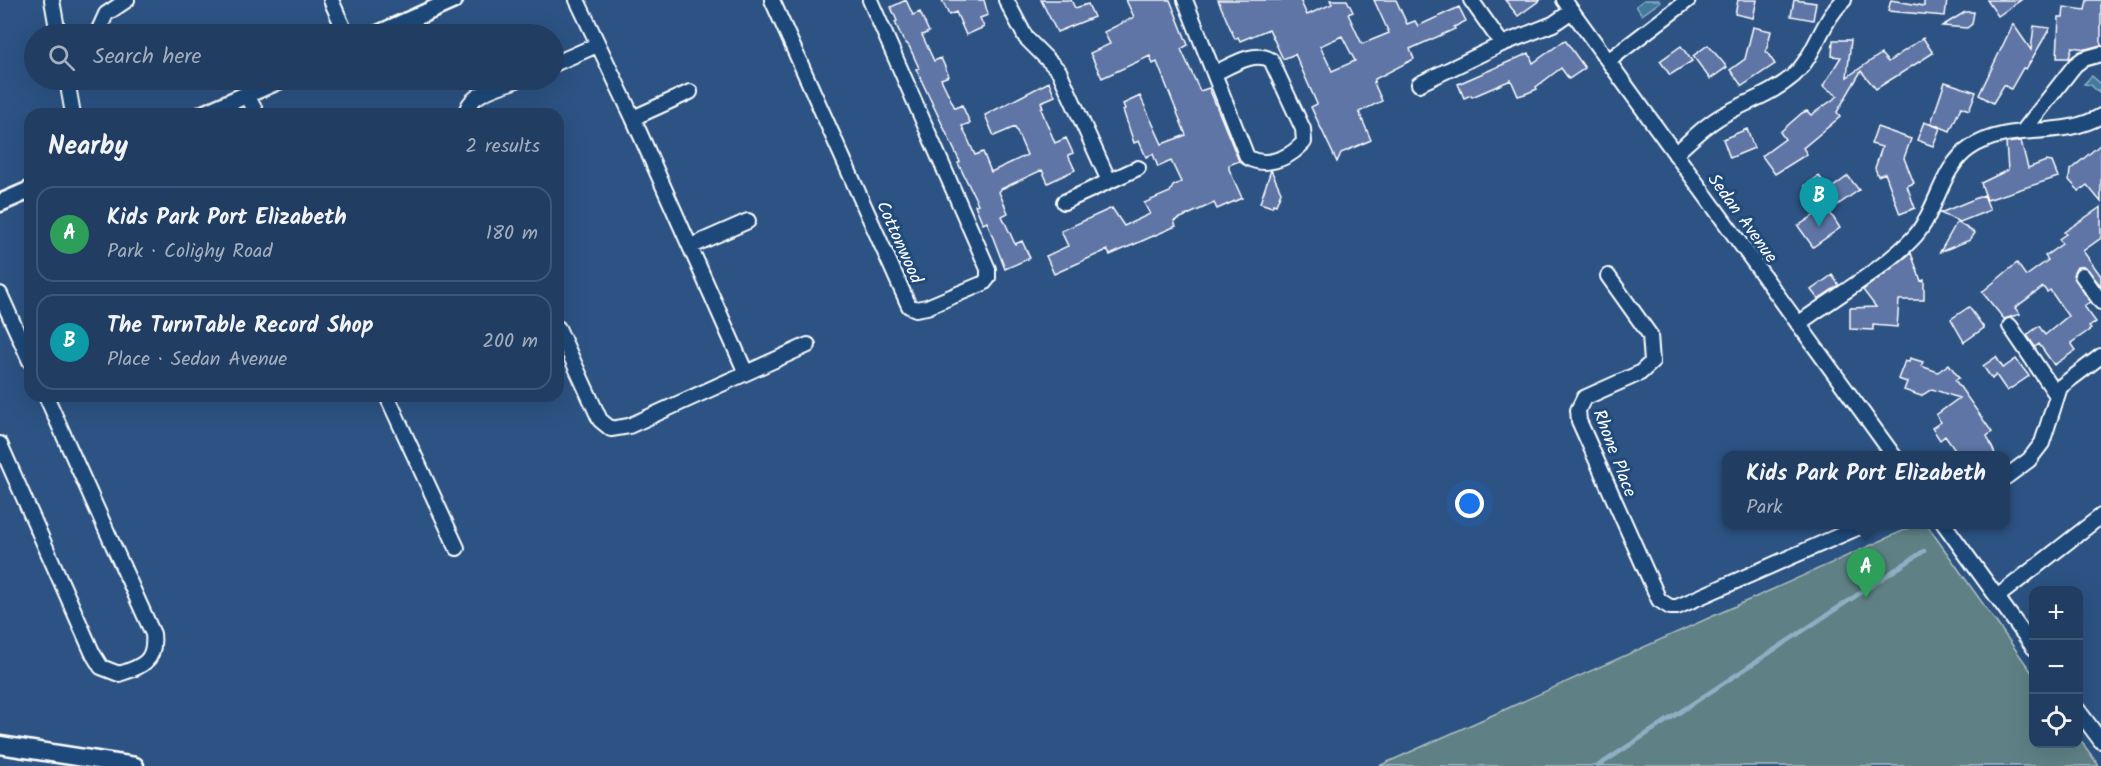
<!DOCTYPE html>
<meta charset="utf-8">
<style>
:root{--surface:#213e62;--page:#2d496b;--text:#f1f3f6;--muted:#a2aebe;--line:#3e5777;--accent:#ffd166}
body{margin:0;font-family:Kalam,sans-serif;background:var(--page);color:var(--text)}
.controls{position:absolute;right:18px;bottom:18px;display:grid;overflow:hidden;border-radius:12px;box-shadow:0 6px 24px #0002}
.controls button{width:54px;height:54px;display:grid;place-items:center;padding:0;border:0;border-bottom:2px solid var(--line);background:var(--surface);color:var(--text);font:30px sans-serif}
.you{position:absolute;left:1470px;top:504px;width:21px;height:21px;margin:-15px;border:4px solid #fff;border-radius:50%;background:#1a73e8;box-shadow:0 0 0 9px #1a73e833}
.badge{display:grid;place-items:center;width:39px;height:39px;border-radius:50%;background:var(--accent);color:#fff;font-size:20px;font-weight:700}
.pin{position:absolute;translate:-50% -50px;filter:drop-shadow(0 2px 3px #0008)}
.pin::after{content:'';position:absolute;top:32px;width:21px;height:18px;background:inherit;clip-path:polygon(0 0,100% 0,50% 100%)}
.popup{position:absolute;left:1722px;top:451px;width:288px;height:78px;box-sizing:border-box;display:grid;place-content:center;border-radius:12px;background:var(--surface);filter:drop-shadow(0 2px 4px #0005);font-size:20px;white-space:nowrap;color:var(--muted)}
.popup b{font-size:22px;color:var(--text)}
.popup::after{content:'';position:absolute;left:50%;top:100%;margin-left:-12px;border:12px solid transparent;border-top-color:var(--surface)}
.list{margin:0;padding:0;list-style:none}
h2{display:flex;justify-content:space-between;align-items:center;height:78px;margin:0;padding:0 24px;font-size:26px}
h2 small{font-size:20px;font-weight:400;color:var(--muted)}
.list li{display:grid;grid-template-columns:39px 1fr auto;gap:18px;align-items:center;box-sizing:border-box;height:96px;margin:0 12px 12px;padding:0 12px;border:2px solid var(--line);border-radius:18px}
.list b{display:block;font-size:22px;white-space:nowrap}
.list p{margin:0;font-size:20px;white-space:nowrap;color:var(--muted)}
.list em{font-size:20px;font-style:normal;color:var(--muted)}
.icon{flex:none;width:33px;height:33px;fill:none;stroke:currentColor;stroke-width:2;stroke-linecap:round;stroke-linejoin:round}
.map{position:relative;flex:none;width:2101px;height:766px;overflow:hidden}
.search{position:absolute;background:var(--surface);box-shadow:0 6px 24px #0002;left:24px;top:24px;width:540px;height:66px;display:flex;align-items:center;gap:15px;box-sizing:border-box;padding:0 21px;border-radius:33px;color:var(--muted);font-size:22px}
.panel{position:absolute;background:var(--surface);box-shadow:0 6px 24px #0002;left:24px;top:108px;width:540px;height:294px;border-radius:18px}
.map>svg:first-child{display:block}
.green{fill:#5f8185;stroke:#afc0c2;stroke-width:1.5}
.water{fill:#427a9c;stroke:#8eafc4;stroke-width:1.5}
.lines{fill:none;stroke-linecap:round;stroke-linejoin:round}
.stream{stroke:#8eafc4;stroke-width:4.5}
.building{fill:#5e75a5;stroke:#fff;stroke-width:1.5;fill-rule:evenodd}
.minor-casing{stroke:#fff;stroke-width:18}
.tertiary-casing{stroke:#fff;stroke-width:21}
.minor{stroke:#1f4a7a;stroke-width:14}
.tertiary{stroke:#1f4a7a;stroke-width:16}
.labels{text-anchor:middle;stroke-width:6;stroke-linejoin:round;paint-order:stroke}
.street-label{font-size:18px;fill:#fff;stroke:#1f4a7a}
</style>
<div class="map">
<svg width="2101" height="766" viewBox="0 0 2101 766">
<rect width="100%" height="100%" fill="#2c5383"/>
<filter id="ink" filterUnits="userSpaceOnUse"><feTurbulence type="fractalNoise" baseFrequency=".0167" numOctaves="2"/><feDisplacementMap in="SourceGraphic" scale="12" xChannelSelector="R" yChannelSelector="G"/><feConvolveMatrix kernelMatrix="1 2 1 2 8 2 1 2 1" color-interpolation-filters="sRGB"/></filter>
<g filter="url(#ink)">
<!-- green -->
<path class="green" d="M 1918,524 L 1927,525 L 2033,674 L 2034,744 L 2078,744 L 2079,738 L 2099,766 L 1379,766 Z"/>
<!-- water -->
<path class="water" d="M 1644,0 L 1659,0 L 1660,2 L 1642,15 L 1636,6 Z
M 2092,76 L 2101,84 L 2099,93 L 2091,85 L 2084,84 Z"/>
<g class="lines">
<!-- stream -->
<path class="stream" d="M 1598,766 L 1924,551"/>
</g>
<!-- building -->
<path class="building" d="M 906,0 L 913,15 L 920,12 L 929,32 L 922,35 L 934,61 L 941,58 L 949,76 L 941,79 L 955,108 L 962,105 L 970,123 L 962,126 L 975,155 L 983,152 L 991,172 L 1027,155 L 1015,127 L 994,136 L 985,115 L 1049,82 L 1055,96 L 1041,102 L 1043,108 L 1041,109 L 1055,143 L 1066,138 L 1073,153 L 1068,155 L 1075,170 L 1048,183 L 1042,170 L 1001,189 L 999,192 L 1008,213 L 1002,216 L 1015,244 L 1022,241 L 1030,258 L 1005,269 L 987,222 L 983,224 L 975,205 L 978,204 L 958,163 L 960,162 L 916,69 L 919,68 L 909,46 L 903,40 L 895,22 L 897,21 L 891,7 Z
M 942,0 L 984,0 L 988,15 L 980,18 L 984,27 L 966,35 L 956,12 L 949,15 Z
M 1041,0 L 1071,0 L 1075,8 L 1088,4 L 1094,17 L 1057,32 Z
M 1126,0 L 1170,0 L 1188,45 L 1181,49 L 1200,91 L 1209,88 L 1239,161 L 1229,165 L 1229,169 L 1242,198 L 1217,209 L 1214,203 L 1174,221 L 1176,226 L 1110,255 L 1107,250 L 1054,274 L 1046,256 L 1068,246 L 1061,231 L 1112,208 L 1124,226 L 1150,214 L 1144,203 L 1170,192 L 1173,186 L 1181,182 L 1171,161 L 1158,167 L 1153,154 L 1146,157 L 1139,141 L 1134,143 L 1123,110 L 1125,109 L 1123,104 L 1140,96 L 1162,144 L 1186,135 L 1157,62 L 1153,64 L 1150,56 L 1102,78 L 1090,53 L 1110,44 L 1104,32 L 1134,17 Z
M 1218,0 L 1300,0 L 1307,15 L 1332,4 L 1330,0 L 1347,0 L 1353,12 L 1348,14 L 1362,44 L 1389,33 L 1374,0 L 1396,0 L 1407,24 L 1415,21 L 1418,26 L 1459,7 L 1466,21 L 1454,27 L 1455,29 L 1410,49 L 1414,59 L 1375,79 L 1374,83 L 1382,101 L 1359,112 L 1371,140 L 1341,153 L 1337,162 L 1311,107 L 1317,104 L 1295,54 L 1283,59 L 1269,29 L 1240,41 L 1238,37 L 1235,39 ZM 1342,36 L 1355,61 L 1332,71 L 1320,46 Z
M 1505,0 L 1540,0 L 1518,16 Z
M 1738,0 L 1757,0 L 1753,18 L 1735,14 Z
M 1794,0 L 1816,3 L 1813,20 L 1791,16 Z
M 1891,0 L 1924,6 L 1924,0 L 1947,0 L 1945,16 L 1888,11 Z
M 1987,0 L 2021,0 L 1998,16 Z
M 2087,0 L 2101,0 L 2101,45 L 2086,49 L 2072,47 L 2069,58 L 2057,58 L 2059,17 L 2063,17 L 2064,7 L 2085,10 Z
M 1965,12 L 1974,12 L 1972,24 L 1967,28 L 1942,26 Z
M 2013,24 L 2031,50 L 2034,26 L 2050,28 L 2026,69 L 2023,68 L 2011,89 L 2004,85 L 1993,103 L 1979,95 Z
M 1753,27 L 1771,31 L 1766,51 L 1775,64 L 1742,86 L 1730,70 L 1745,59 Z
M 1923,38 L 1933,53 L 1876,89 L 1861,71 L 1837,112 L 1840,117 L 1803,148 L 1807,154 L 1775,174 L 1762,156 L 1785,139 L 1780,132 L 1802,113 L 1807,111 L 1811,115 L 1838,96 L 1823,86 L 1841,57 L 1832,56 L 1833,40 L 1851,40 L 1847,77 L 1881,54 L 1888,62 Z
M 1565,40 L 1585,68 L 1569,79 L 1561,68 L 1536,87 L 1537,89 L 1525,94 L 1518,96 L 1511,80 L 1472,97 L 1471,95 L 1464,98 L 1458,84 L 1529,53 L 1533,63 Z
M 1708,45 L 1727,67 L 1710,79 L 1693,56 Z
M 1681,46 L 1692,61 L 1670,75 L 1660,61 Z
M 1945,82 L 1976,92 L 1969,110 L 1961,107 L 1950,131 L 1931,123 Z
M 1924,122 L 1940,128 L 1933,146 L 1917,140 Z
M 1877,127 L 1911,139 L 1904,158 L 1914,183 L 1907,186 L 1915,208 L 1900,214 L 1885,173 L 1878,176 L 1875,168 L 1882,147 L 1871,144 Z
M 1747,129 L 1754,148 L 1730,158 L 1723,139 Z
M 2021,141 L 2028,168 L 2046,161 L 2052,162 L 2058,177 L 1987,200 L 1981,183 L 2008,170 L 2006,143 Z
M 2101,144 L 2101,202 L 2087,185 L 2079,191 L 2069,180 L 2070,170 Z
M 1271,170 L 1281,192 L 1276,205 L 1273,204 L 1272,207 L 1260,203 Z
M 1819,176 L 1829,190 L 1848,176 L 1859,190 L 1829,211 L 1840,228 L 1813,247 L 1798,226 L 1822,210 L 1805,186 Z
M 1984,195 L 1990,210 L 1960,222 L 1940,213 Z
M 2101,207 L 2101,238 L 2083,251 L 2101,276 L 2101,286 L 2085,267 L 2077,267 L 2073,275 L 2090,302 L 2084,306 L 2096,322 L 2089,327 L 2091,329 L 2071,343 L 2076,350 L 2054,365 L 2039,344 L 2035,347 L 2027,335 L 2039,326 L 2045,335 L 2068,316 L 2050,290 L 2047,292 L 2043,287 L 2015,308 L 2020,314 L 2004,319 L 1982,292 L 2017,263 L 2026,276 L 2048,260 L 2045,256 L 2062,244 L 2059,239 L 2066,234 L 2064,232 Z
M 1957,222 L 1975,233 L 1970,240 L 1940,252 Z
M 1911,253 L 1921,281 L 1924,280 L 1924,300 L 1899,300 L 1897,327 L 1873,325 L 1873,330 L 1850,329 L 1850,308 L 1876,307 L 1863,290 Z
M 1832,275 L 1839,285 L 1818,299 L 1811,290 Z
M 1969,307 L 1984,328 L 1964,342 L 1951,319 Z
M 1996,357 L 2003,368 L 2016,359 L 2029,376 L 2007,391 L 1996,375 L 1992,379 L 1983,366 Z
M 1910,358 L 1923,362 L 1921,366 L 1938,372 L 1949,364 L 1959,378 L 1955,380 L 1992,432 L 1987,436 L 1996,456 L 1959,456 L 1945,436 L 1940,440 L 1932,428 L 1941,422 L 1936,415 L 1959,398 L 1932,389 L 1921,396 L 1904,390 L 1907,382 L 1898,379 L 1905,361 L 1909,362 Z"/>
<g class="lines">
<!-- minor casing -->
<g class="minor-casing">
<path id="minor" d="M 52,0 L 58,34
M 331,0 L 346,34
M 577,0 L 633,118 L 746,373
M 772,0 L 909,306 L 916,309 L 927,307 L 984,283 L 988,278 L 988,269 L 870,0
M 1006,0 L 1026,38 L 1059,71 L 1109,181
M 1185,0 L 1247,157 C 1264,168 1287,159 1300,146 L 1304,142 L 1303,129 L 1271,60 C 1253,50 1231,66 1215,73
M 1471,0 L 1502,44
M 1564,0 L 1894,456
M 97,34 L 106,14 L 127,0
M 1608,61 L 1688,0
M 554,64 L 597,45
M 67,80 L 73,114
M 1419,84 L 1502,44 L 1553,24 L 1572,11
M 247,95 L 257,114
M 466,114 C 468,93 500,87 517,80
M 633,118 L 690,92
M 2024,130 L 2075,65 L 2083,59 L 2101,54
M 1675,154 C 1691,140 1706,124 1725,114 C 1748,101 1772,94 1793,76 C 1816,55 1821,21 1844,0
M 1064,202 L 1138,168
M 691,246 L 748,221
M 2082,275 L 2101,302
M 1608,276 L 1650,335 L 1652,362 L 1640,373 L 1584,398 L 1578,410 L 1579,421 L 1659,600 L 1670,607 L 1677,607 L 1866,524
M 0,294 L 30,361
M 1798,324 C 1833,298 1887,267 1915,236 C 1937,211 1941,167 1970,148 C 2010,121 2060,140 2101,116
M 2010,326 L 2056,394
M 558,328 L 600,420 L 611,429 L 629,426 L 808,345
M 387,396 L 457,548
M 0,444 L 93,654 L 101,667 L 119,674 C 142,667 156,661 153,634 L 46,396
M 2006,477 L 2029,460 L 2042,443 L 2060,387 L 2101,356
M 1944,524 L 2034,648
M 1997,597 L 2101,516
M 2078,710 L 2101,741"/>
</g>
<!-- tertiary casing -->
<g class="tertiary-casing">
<path id="tertiary" d="M 378,34 L 454,0
M 203,114 L 280,80
M 0,203 L 30,190
M 0,745 L 135,766"/>
</g>
<!-- minor -->
<use href="#minor" class="minor"/>
<!-- tertiary -->
<use href="#tertiary" class="tertiary"/>
</g>
</g>
<g class="labels">
<!-- street labels -->
<g class="street-label">
<text transform="translate(1743 218) rotate(54)" y="6">Sedan Avenue</text>
<text transform="translate(900 242) rotate(66)" y="6">Cottonwood</text>
<text transform="translate(1615 453) rotate(69)" y="6">Rhone Place</text>
</g>
</g>
</svg>
<div class="controls">
<button>+</button>
<button>−</button>
<button><svg class="icon" aria-label="locate" viewBox="0 0 24 24"><circle cx="12" cy="12" r="6"/><path d="M12 2v4M12 18v4M2 12h4M18 12h4"/></svg></button>
</div>
<div class="you"></div>
<div class="pin badge" style="left:1866px;top:598px;background:#2e9e5b">A</div>
<div class="popup"><b>Kids Park Port Elizabeth</b>Park</div>
<div class="pin badge" style="left:1819px;top:227px;background:#0f9aa8">B</div>
<div class="search"><svg class="icon" aria-label="search" viewBox="0 0 24 24"><circle cx="10" cy="10" r="6"/><path d="M15 15l6 6"/></svg>Search here</div>
<section class="panel">
<h2>Nearby<small>2 results</small></h2>
<ul class="list">
<li><span class="badge" style="background:#2e9e5b">A</span><div><b>Kids Park Port Elizabeth</b><p>Park · Colighy Road</p></div><em>180 m</em></li>
<li><span class="badge" style="background:#0f9aa8">B</span><div><b>The TurnTable Record Shop</b><p>Place · Sedan Avenue</p></div><em>200 m</em></li>
</ul>
</section>
</div>
